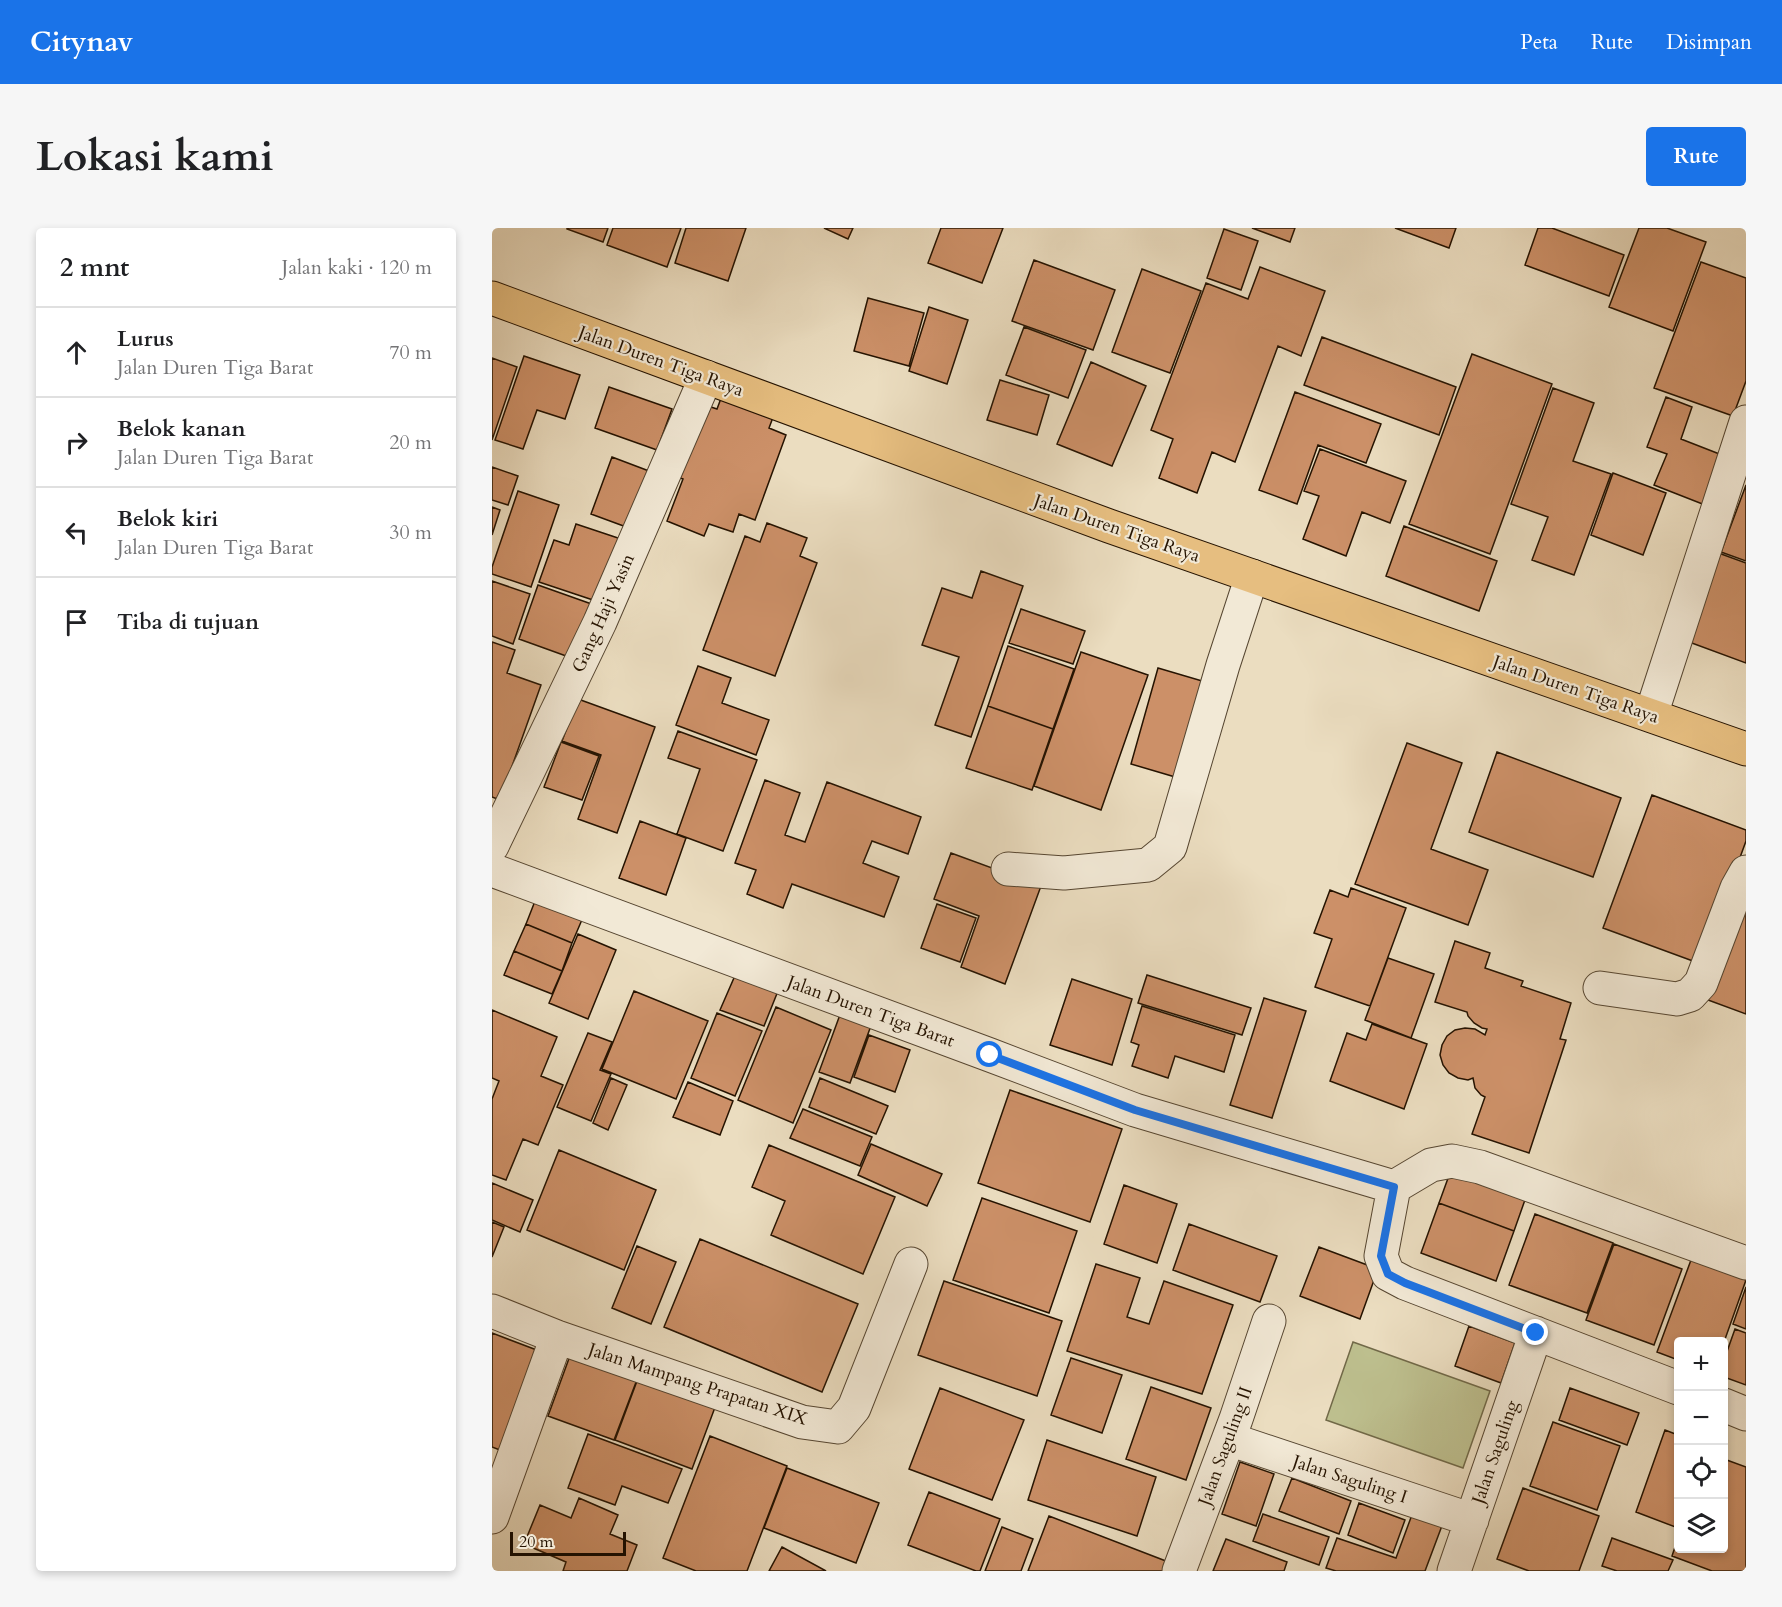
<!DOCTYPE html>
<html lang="id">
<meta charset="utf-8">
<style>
:root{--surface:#fff;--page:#f6f6f6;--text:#202124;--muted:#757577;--line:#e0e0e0;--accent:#1a73e8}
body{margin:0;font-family:Cardo,serif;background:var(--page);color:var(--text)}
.controls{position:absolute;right:18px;bottom:18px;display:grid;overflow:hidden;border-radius:6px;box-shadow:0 3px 9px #0003}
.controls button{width:54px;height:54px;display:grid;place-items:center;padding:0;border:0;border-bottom:2px solid var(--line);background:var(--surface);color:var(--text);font:30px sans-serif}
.scale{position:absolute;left:18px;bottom:15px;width:116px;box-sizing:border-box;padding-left:6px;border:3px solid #251301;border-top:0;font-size:16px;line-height:21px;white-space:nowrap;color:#251301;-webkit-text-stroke:4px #f2e9d6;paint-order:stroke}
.stop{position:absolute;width:18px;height:18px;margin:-14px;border:4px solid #1a73e8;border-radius:50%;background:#fff}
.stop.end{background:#1a73e8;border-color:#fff;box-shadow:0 2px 6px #0008}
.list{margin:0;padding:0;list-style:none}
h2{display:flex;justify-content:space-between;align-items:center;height:78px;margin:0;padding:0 24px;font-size:26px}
h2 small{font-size:20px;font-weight:400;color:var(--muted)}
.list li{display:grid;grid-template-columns:39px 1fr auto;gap:18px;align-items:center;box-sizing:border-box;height:90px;padding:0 24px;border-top:2px solid var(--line)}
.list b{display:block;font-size:22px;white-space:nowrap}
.list p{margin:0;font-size:20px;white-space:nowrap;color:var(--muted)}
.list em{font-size:20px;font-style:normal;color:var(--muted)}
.icon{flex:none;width:33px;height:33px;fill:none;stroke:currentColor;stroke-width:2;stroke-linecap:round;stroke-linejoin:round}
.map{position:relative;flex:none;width:1254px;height:1343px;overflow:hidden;border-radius:6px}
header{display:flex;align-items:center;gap:36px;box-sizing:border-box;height:84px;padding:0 30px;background:var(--accent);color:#fff}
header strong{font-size:28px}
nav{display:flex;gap:33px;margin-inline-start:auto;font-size:21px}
.intro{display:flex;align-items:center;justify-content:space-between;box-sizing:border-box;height:144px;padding:0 36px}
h1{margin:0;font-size:42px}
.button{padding:15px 27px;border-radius:6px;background:var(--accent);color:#fff;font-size:21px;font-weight:700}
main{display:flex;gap:36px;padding:0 36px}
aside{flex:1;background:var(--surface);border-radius:6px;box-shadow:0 3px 9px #0003}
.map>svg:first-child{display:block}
.green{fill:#bdbf8e;stroke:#716948;stroke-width:1.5}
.building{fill:#cc9068;stroke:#251301;stroke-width:1.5}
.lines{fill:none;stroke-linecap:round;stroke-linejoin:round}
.minor-casing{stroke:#564631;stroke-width:35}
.major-casing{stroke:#251301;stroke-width:35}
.minor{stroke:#f2e9d6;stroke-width:33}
.major{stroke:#e6be80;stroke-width:33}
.route{stroke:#1a73e8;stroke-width:8}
.labels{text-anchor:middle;stroke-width:4.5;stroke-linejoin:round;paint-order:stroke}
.street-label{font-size:18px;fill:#251301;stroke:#f2e9d6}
</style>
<header>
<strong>Citynav</strong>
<nav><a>Peta</a><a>Rute</a><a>Disimpan</a></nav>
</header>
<div class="intro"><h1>Lokasi kami</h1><a class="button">Rute</a></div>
<main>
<aside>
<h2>2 mnt<small>Jalan kaki · 120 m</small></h2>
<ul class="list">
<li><svg class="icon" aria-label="ahead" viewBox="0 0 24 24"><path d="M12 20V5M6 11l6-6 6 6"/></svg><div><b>Lurus</b><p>Jalan Duren Tiga Barat</p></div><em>70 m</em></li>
<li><svg class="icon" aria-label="right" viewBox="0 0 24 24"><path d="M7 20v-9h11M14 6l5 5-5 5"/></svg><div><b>Belok kanan</b><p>Jalan Duren Tiga Barat</p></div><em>20 m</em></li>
<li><svg class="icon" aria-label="left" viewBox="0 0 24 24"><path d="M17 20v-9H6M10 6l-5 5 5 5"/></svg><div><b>Belok kiri</b><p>Jalan Duren Tiga Barat</p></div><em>30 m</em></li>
<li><svg class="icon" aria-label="arrive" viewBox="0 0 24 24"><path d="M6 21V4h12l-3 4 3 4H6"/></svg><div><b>Tiba di tujuan</b></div></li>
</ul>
</aside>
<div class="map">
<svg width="1254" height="1343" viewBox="0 0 1254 1343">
<rect width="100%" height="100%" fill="#ebddc0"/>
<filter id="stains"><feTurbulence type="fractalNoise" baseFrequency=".00333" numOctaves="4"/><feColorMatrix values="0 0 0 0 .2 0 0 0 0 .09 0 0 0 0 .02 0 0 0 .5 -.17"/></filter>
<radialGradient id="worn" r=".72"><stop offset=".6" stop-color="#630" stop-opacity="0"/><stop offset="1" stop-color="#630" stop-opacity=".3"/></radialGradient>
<!-- green -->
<path class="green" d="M 861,1114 L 998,1163 L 971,1240 L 834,1192 Z"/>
<!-- building -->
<path class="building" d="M 75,0 L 116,0 L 111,14 L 75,1 Z
M 121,0 L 189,0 L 175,39 L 115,17 Z
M 194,0 L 254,0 L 236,53 L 183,35 Z
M 332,0 L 361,0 L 356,11 Z
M 449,0 L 511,0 L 490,55 L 436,35 Z
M 760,0 L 803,0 L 798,14 Z
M 903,0 L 964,0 L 957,20 Z
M 1046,0 L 1060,0 L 1132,27 L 1117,68 L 1033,37 Z
M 1147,0 L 1175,0 L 1214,14 L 1181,103 L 1117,79 Z
M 732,1 L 766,13 L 749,62 L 715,50 Z
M 542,32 L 623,62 L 601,122 L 520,93 Z
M 1209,34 L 1254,50 L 1254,153 L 1241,188 L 1162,160 Z
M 768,39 L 833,63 L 809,128 L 786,118 L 743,234 L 720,224 L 705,265 L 667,250 L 681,211 L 659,202 L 714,55 L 756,71 Z
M 650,41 L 709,63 L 678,145 L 620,124 Z
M 376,70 L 432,85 L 417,138 L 362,123 Z
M 437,79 L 476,92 L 455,156 L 417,143 Z
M 532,99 L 594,122 L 576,170 L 514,147 Z
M 830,109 L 964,159 L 947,207 L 812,157 Z
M 980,126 L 1060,156 L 998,326 L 917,296 Z
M 32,128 L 88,147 L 73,191 L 45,182 L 31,221 L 3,212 Z
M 0,130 L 25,139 L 0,212 Z
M 599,134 L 654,158 L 620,238 L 565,216 Z
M 508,152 L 557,167 L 545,207 L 495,192 Z
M 117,159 L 180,181 L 165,222 L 103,200 Z
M 1061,160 L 1102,175 L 1081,233 L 1119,246 L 1082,347 L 1040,332 L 1056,289 L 1019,276 Z
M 803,164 L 889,196 L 874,235 L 826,217 L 805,276 L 767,262 Z
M 231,165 L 283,184 L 277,200 L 294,207 L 263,292 L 247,286 L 241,304 L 217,296 L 212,308 L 175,293 L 191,251 L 180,247 L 207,175 L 225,181 Z
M 1174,169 L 1200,179 L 1189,211 L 1230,227 L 1213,277 L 1162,257 L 1175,226 L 1155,219 Z
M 828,221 L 914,253 L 898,295 L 870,284 L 854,328 L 811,311 L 827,268 L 812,263 Z
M 120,229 L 157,243 L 137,300 L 99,286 Z
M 0,239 L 26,248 L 16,277 L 0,272 Z
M 1121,245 L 1174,265 L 1151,327 L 1099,307 Z
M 1254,257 L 1254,333 L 1229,324 Z
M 26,263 L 67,277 L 39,359 L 0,346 L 0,339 Z
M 0,279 L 8,282 L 0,307 Z
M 275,295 L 315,310 L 308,328 L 325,335 L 283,448 L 211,422 L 253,308 L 268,314 Z
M 84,296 L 132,312 L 110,375 L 47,354 L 62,312 L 77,317 Z
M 912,298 L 1005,333 L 987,383 L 894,348 Z
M 1221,323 L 1254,335 L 1254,435 L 1189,411 Z
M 489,343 L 531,358 L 479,509 L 443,497 L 467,429 L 430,417 L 450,360 L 480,370 Z
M 0,353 L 38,366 L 21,416 L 0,408 Z
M 46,357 L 108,379 L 88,433 L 27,411 Z
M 529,381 L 593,403 L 581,436 L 517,415 Z
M 0,414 L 23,422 L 15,445 L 49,457 L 8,572 L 0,569 Z
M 516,418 L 582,441 L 561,501 L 496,478 Z
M 589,424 L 656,447 L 609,582 L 542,558 Z
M 206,438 L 239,450 L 230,475 L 277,492 L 264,527 L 184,497 Z
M 666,440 L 717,455 L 690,551 L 639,536 Z
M 86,471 L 163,499 L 125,605 L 86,591 L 109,527 L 70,513 Z
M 496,478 L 561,501 L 540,562 L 474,540 Z
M 186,503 L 265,532 L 231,623 L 185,606 L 208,541 L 176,530 Z
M 69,514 L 107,528 L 90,572 L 52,559 Z
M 915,515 L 970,535 L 939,621 L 996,642 L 976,697 L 863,656 Z
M 1005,524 L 1129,570 L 1101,649 L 977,604 Z
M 273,552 L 308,565 L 293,607 L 313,614 L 335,554 L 429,589 L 416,626 L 380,613 L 371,635 L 407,649 L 392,689 L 300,656 L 291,680 L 255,666 L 264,642 L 243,635 Z
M 1160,567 L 1254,602 L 1254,613 L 1209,736 L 1111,700 Z
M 148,593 L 194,610 L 174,667 L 127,650 Z
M 459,625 L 549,658 L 513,756 L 469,739 L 487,688 L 442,671 Z
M 859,660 L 914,680 L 878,778 L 823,759 L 840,711 L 822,705 L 838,662 L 856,669 Z
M 1254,662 L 1254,786 L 1208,769 Z
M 45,668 L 92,687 L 80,715 L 34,696 Z
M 445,676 L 484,690 L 468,734 L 429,720 Z
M 34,696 L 80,715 L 70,743 L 22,723 Z
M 86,706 L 124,722 L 96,791 L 57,775 Z
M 963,713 L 998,725 L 993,740 L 1031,753 L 1029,758 L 1079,775 L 1068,811 L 1074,812 L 1037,925 L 980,906 L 993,869 L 989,867 L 983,860 L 981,850 L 976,852 L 966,850 L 957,845 L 951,837 L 948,827 L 950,817 L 955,808 L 963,802 L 973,800 L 983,801 L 993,807 L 995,801 L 990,800 L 982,795 L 976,788 L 975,784 L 943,774 Z
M 22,723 L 70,743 L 60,766 L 12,747 Z
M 896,730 L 942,746 L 919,810 L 873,792 Z
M 245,743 L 288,758 L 272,798 L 228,782 Z
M 655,747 L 759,780 L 750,807 L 646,775 Z
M 580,751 L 640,771 L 620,837 L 558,817 Z
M 142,763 L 216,793 L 184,871 L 110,841 Z
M 772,770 L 814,783 L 780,890 L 738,877 Z
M 353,773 L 384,784 L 358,855 L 327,844 Z
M 650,778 L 743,807 L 732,844 L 683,828 L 676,850 L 640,838 L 647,817 L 639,814 Z
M 284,779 L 339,802 L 301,895 L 246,872 Z
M 0,782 L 65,809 L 49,848 L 71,857 L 46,917 L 31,911 L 14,952 L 0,947 L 0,871 L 7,853 L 0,850 Z
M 225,785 L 270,803 L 243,868 L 199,850 Z
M 880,796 L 935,816 L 912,881 L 838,853 L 855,805 L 874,812 Z
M 96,805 L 120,814 L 108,842 L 119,846 L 99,893 L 65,879 Z
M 377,807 L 418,822 L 403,864 L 362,849 Z
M 119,850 L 135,857 L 116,902 L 101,895 Z
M 328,850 L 396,878 L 384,906 L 317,879 Z
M 196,854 L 241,873 L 228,907 L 181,889 Z
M 518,862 L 630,901 L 598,994 L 486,955 Z
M 311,881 L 380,909 L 368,938 L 298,910 Z
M 379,916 L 450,946 L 435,978 L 366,947 Z
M 277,917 L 403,969 L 371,1046 L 279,1007 L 293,973 L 260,959 Z
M 67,922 L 164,962 L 132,1042 L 35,1002 Z
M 959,942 L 1034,969 L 1022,1003 L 947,975 Z
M 0,955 L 41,972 L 28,1004 L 0,992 Z
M 632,957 L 685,976 L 665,1035 L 612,1016 Z
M 490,970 L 585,1003 L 557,1085 L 461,1052 Z
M 947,975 L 1022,1003 L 1004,1053 L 929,1025 Z
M 1043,986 L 1121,1015 L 1095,1085 L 1017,1057 Z
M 0,994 L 12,999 L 0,1029 Z
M 697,996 L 785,1028 L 768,1074 L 681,1042 Z
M 208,1011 L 366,1076 L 330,1164 L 172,1099 Z
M 1122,1016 L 1190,1041 L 1162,1117 L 1094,1092 Z
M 145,1018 L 184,1034 L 159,1096 L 120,1080 Z
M 827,1019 L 886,1041 L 868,1091 L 808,1068 Z
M 1199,1032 L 1254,1052 L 1232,1114 L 1186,1114 L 1186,1132 L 1165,1124 Z
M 604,1036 L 648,1050 L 635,1089 L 657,1096 L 672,1053 L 741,1077 L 710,1166 L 575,1123 Z
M 452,1053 L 570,1093 L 545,1168 L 426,1127 Z
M 1254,1059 L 1254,1101 L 1241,1096 Z
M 977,1098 L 1023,1115 L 1009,1155 L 963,1138 Z
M 1243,1101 L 1254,1105 L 1254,1157 L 1232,1149 L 1232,1132 Z
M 0,1105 L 50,1124 L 13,1224 L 0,1219 Z
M 79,1125 L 146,1149 L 122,1212 L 56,1188 Z
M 579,1130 L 630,1147 L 610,1205 L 559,1187 Z
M 148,1145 L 225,1174 L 200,1241 L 123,1212 Z
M 659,1159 L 719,1180 L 694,1252 L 634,1231 Z
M 448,1160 L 532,1192 L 500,1272 L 417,1241 Z
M 1078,1160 L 1147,1185 L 1135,1217 L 1067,1192 Z
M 1061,1194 L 1128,1218 L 1105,1282 L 1038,1258 Z
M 1173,1202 L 1186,1207 L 1186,1300 L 1144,1284 Z
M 96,1206 L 190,1241 L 176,1275 L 130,1258 L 123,1277 L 76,1260 Z
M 218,1208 L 295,1238 L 255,1343 L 204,1343 L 171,1330 Z
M 555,1212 L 664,1249 L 645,1308 L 536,1272 Z
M 1232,1231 L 1254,1239 L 1254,1343 L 1220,1343 L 1180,1328 L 1186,1310 L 1186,1320 L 1232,1320 Z
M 748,1234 L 782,1246 L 764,1298 L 730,1286 Z
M 295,1240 L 387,1275 L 364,1335 L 272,1300 Z
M 800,1250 L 859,1273 L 847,1306 L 787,1283 Z
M 1031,1260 L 1107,1288 L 1087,1343 L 1037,1343 L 1005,1331 Z
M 437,1264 L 508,1291 L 488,1343 L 484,1343 L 416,1317 Z
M 87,1270 L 126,1287 L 118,1306 L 145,1317 L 135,1343 L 71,1343 L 74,1334 L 32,1316 L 48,1277 L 79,1290 Z
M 867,1275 L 913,1292 L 901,1325 L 856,1307 Z
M 921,1284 L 951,1295 L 933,1343 L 844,1343 L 834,1340 L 845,1310 L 904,1330 Z
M 771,1286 L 837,1309 L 827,1337 L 761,1313 Z
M 557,1288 L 679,1335 L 675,1343 L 536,1343 Z
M 510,1299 L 541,1311 L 529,1343 L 493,1343 Z
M 1120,1310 L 1181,1332 L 1176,1343 L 1125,1343 L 1110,1338 Z
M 734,1311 L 795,1334 L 792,1343 L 721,1343 Z
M 290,1319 L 334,1343 L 277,1343 Z"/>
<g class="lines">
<!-- minor casing -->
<g class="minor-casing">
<path id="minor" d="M 1159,487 L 1254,194
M 0,618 L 108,394 L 214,149
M 516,641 L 572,645 L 656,637 L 678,619 L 731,437 L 760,348
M 0,642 L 498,827 L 643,882 L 902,959
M 1108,760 L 1185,771 L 1198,767 L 1209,755 L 1245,660 L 1254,644
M 902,959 L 889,1028 L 896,1046 L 913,1055 L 1186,1160
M 902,959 L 939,937 L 960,933 L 988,939 L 1254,1035
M 0,1083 L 65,1109 L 310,1194 L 346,1199 L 362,1180 L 419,1036
M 1232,1177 L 1254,1186
M 737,1211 L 980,1292
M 0,1289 L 65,1109
M 687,1343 L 744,1191 L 777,1093
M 962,1343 L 1044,1105"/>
</g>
<!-- major casing -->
<g class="major-casing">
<path id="major" d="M 0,70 L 617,298 L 1254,521"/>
</g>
<!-- minor -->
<use href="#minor" class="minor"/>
<!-- major -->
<use href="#major" class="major"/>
</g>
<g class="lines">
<!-- route -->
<path class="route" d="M 498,827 L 643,882 L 902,959 L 889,1028 L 896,1046 L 913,1055 L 1044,1105"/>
</g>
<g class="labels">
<!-- street labels -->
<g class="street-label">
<text transform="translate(169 133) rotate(20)" y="6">Jalan Duren Tiga Raya</text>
<text transform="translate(625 300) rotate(19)" y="6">Jalan Duren Tiga Raya</text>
<text transform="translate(111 385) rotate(-66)" y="6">Gang Haji Yasin</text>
<text transform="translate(1084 461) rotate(19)" y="6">Jalan Duren Tiga Raya</text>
<text transform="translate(379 783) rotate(20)" y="6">Jalan Duren Tiga Barat</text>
<text transform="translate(206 1156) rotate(18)" y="6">Jalan Mampang Prapatan XIX</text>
<text transform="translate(733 1218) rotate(-70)" y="6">Jalan Saguling II</text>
<text transform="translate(1003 1224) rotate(-71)" y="6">Jalan Saguling</text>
<text transform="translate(858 1251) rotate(18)" y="6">Jalan Saguling I</text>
</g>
</g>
<rect width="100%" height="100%" filter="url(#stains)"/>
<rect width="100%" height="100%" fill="url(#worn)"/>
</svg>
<div class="controls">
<button>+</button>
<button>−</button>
<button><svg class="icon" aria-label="locate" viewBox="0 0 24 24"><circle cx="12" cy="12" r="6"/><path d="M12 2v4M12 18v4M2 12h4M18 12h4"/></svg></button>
<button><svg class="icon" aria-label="layers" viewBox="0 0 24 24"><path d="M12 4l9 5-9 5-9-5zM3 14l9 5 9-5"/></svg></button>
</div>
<div class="scale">20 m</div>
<div class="stop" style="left:498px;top:827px"></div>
<div class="stop end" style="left:1044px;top:1105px"></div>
</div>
</main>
